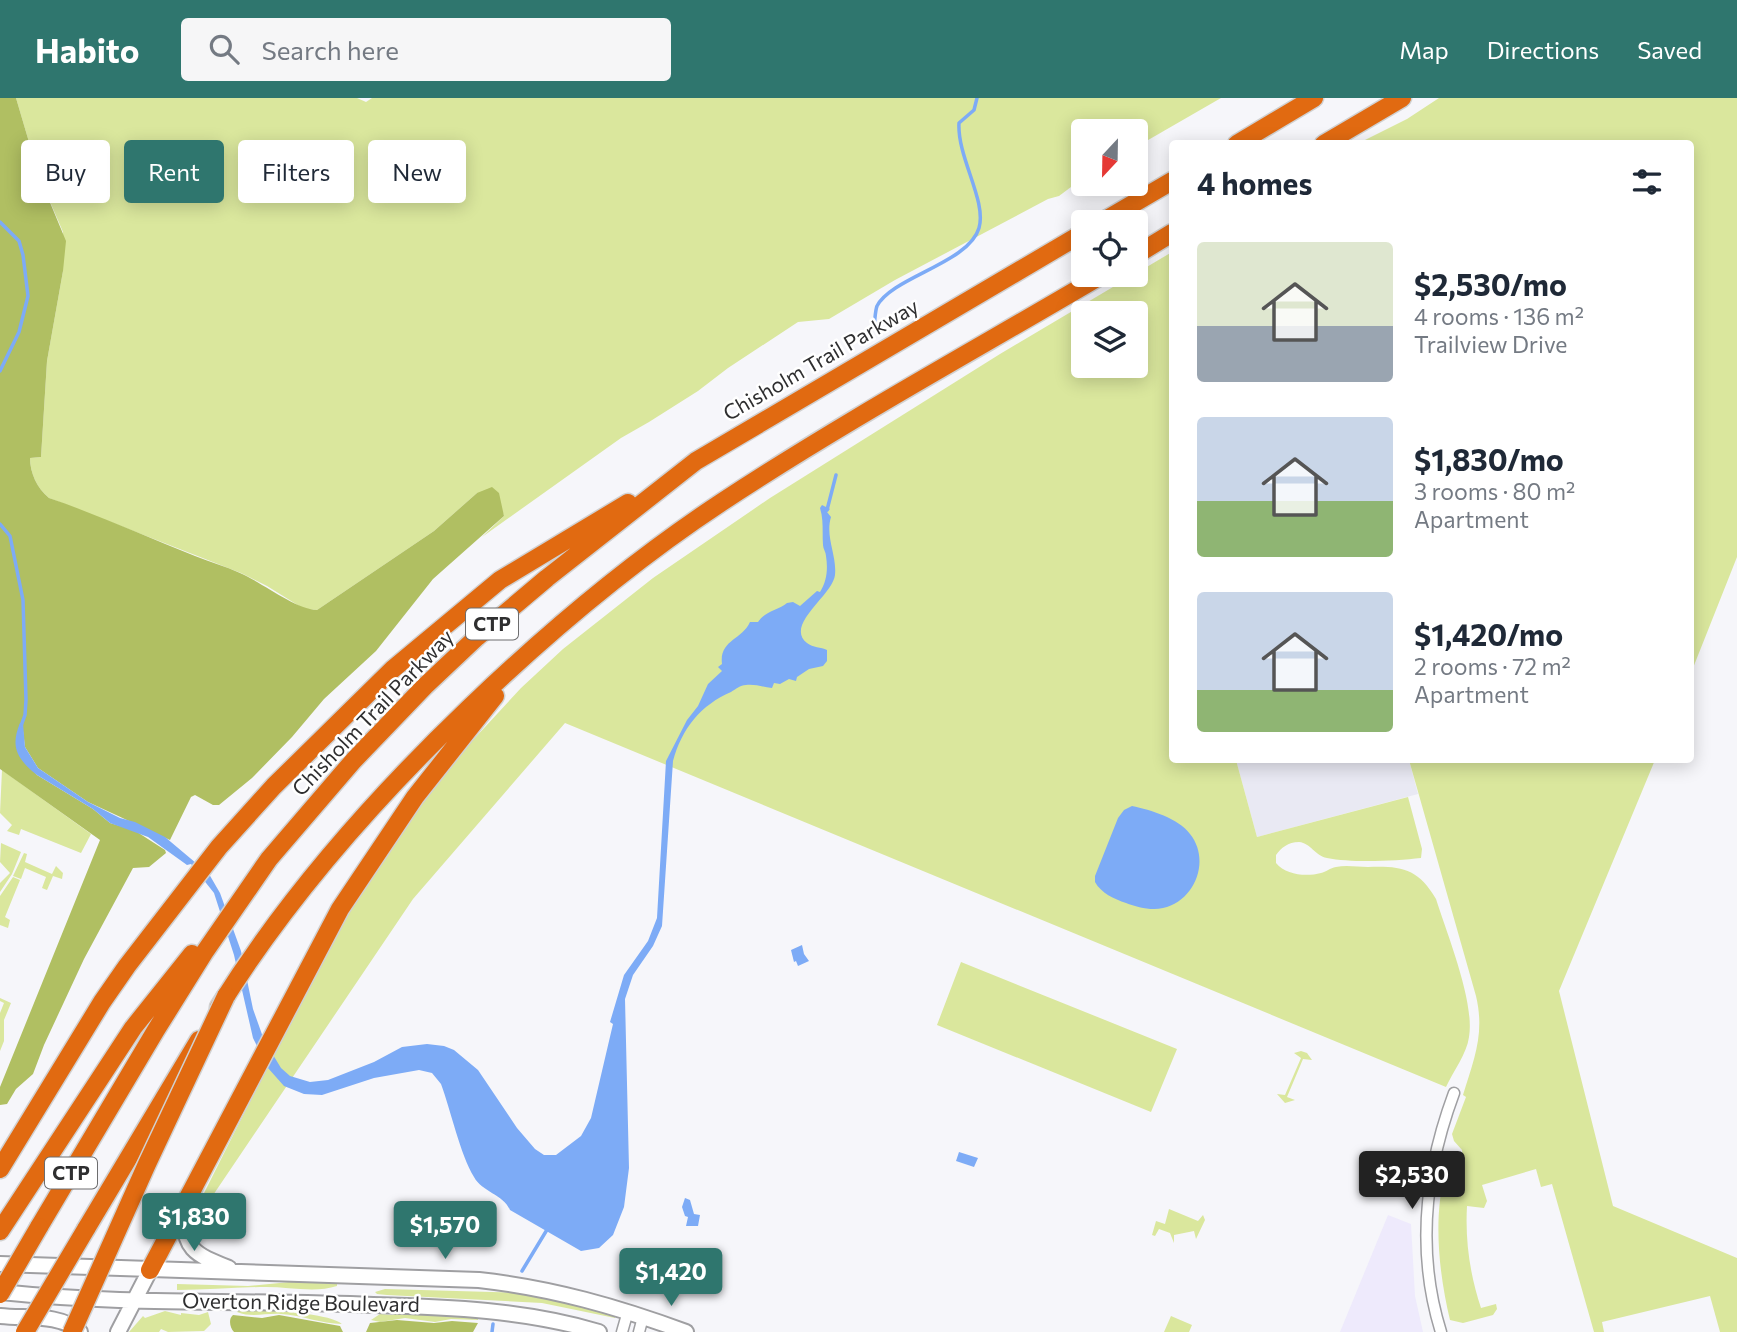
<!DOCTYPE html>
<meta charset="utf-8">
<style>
body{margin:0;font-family:Commissioner,sans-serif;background:#f6f6f7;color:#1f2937;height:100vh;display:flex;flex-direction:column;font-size:26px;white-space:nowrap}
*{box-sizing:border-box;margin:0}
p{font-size:23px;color:#747a83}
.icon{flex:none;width:38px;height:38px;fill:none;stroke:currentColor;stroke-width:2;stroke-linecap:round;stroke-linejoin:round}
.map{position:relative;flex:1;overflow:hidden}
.details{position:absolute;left:1169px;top:42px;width:525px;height:623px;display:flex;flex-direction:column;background:#fff;border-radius:7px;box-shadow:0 4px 18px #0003}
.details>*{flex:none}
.banner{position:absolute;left:21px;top:42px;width:665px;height:63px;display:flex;gap:14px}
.needle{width:46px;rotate:202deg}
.controls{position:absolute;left:1071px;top:21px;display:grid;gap:14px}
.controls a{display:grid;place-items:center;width:77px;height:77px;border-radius:7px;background:#fff;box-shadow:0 4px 18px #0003;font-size:35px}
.price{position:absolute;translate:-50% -60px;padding:0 16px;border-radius:7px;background:#2f766e;color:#fff;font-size:23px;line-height:46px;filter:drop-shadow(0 2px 4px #0008)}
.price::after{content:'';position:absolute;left:50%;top:42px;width:21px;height:16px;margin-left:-10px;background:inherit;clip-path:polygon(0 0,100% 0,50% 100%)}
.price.current{background:#222;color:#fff}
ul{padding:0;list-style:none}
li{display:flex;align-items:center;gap:21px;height:175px;padding:0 28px}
li span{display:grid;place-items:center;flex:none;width:196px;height:140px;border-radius:7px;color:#555}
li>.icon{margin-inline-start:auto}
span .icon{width:84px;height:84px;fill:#fffc;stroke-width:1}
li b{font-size:30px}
h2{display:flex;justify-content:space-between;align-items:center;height:84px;padding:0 28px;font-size:30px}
.chip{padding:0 24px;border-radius:7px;background:#fff;box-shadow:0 4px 18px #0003;font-size:24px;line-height:63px}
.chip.current{background:#2f766e;color:#fff}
header{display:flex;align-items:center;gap:42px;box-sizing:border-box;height:98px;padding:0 35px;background:#2f766e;color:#fff}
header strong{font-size:33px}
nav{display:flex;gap:38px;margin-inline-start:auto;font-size:24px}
.search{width:490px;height:63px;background:#f6f6f7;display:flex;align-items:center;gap:18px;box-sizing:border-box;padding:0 24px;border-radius:7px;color:#747a83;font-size:26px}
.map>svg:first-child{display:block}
.commercial{fill:#eeeafc}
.built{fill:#e9e9f3}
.green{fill:#dae79d;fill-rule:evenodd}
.forest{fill:#b0bf62}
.water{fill:#7dabf6}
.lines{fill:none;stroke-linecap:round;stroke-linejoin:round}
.stream{stroke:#7dabf6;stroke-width:3.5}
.street-casing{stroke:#9f9fa2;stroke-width:13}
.secondary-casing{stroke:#9f9fa2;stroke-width:18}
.highway-casing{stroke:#d1d1d1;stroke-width:21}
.street{stroke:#fff;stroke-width:10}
.secondary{stroke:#fff;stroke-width:14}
.highway{stroke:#e16a11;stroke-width:18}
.highway-bridge-casing{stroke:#d1d1d1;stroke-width:21;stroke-linecap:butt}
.highway-bridge{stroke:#e16a11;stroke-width:18}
.labels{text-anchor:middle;stroke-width:5;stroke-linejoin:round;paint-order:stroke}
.shield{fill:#fff;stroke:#6d6d6e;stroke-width:2}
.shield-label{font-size:19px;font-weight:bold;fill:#2f2f30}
.street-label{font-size:21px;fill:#2f2f30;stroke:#fff}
</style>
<header>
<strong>Habito</strong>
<div class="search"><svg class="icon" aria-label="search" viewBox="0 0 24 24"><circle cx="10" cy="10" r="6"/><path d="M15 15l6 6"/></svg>Search here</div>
<nav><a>Map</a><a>Directions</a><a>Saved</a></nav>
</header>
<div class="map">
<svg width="1737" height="1234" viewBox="0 0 1737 1234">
<rect width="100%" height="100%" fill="#f6f6fa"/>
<path class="commercial" d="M 1388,1117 L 1411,1126 L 1415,1198 L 1423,1234 L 1340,1234 Z"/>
<path class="built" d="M 1236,662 L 1409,662 L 1418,696 L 1257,739 Z"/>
<path class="green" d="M 16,0 L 357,0 L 366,4 L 372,0 L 1221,0 L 1136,49 L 1136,33 L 1083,33 L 1083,80 L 1059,98 L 1048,101 L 895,182 L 829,221 L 798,224 L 728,270 L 698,293 L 649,324 L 621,340 L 482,439 L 504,418 L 500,407 L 477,395 L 434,433 L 317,512 L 304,511 L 267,488 L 241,475 L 49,400 C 37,390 30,375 30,360 L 41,359 L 47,263 L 63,173 L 63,134 L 39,78 Z
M 1439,0 L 1737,0 L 1737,459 L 1691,575 L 1690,46 L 1359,45 L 1407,21 Z
M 1172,154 L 1172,662 L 1236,662 L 1257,739 L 1408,699 L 1422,751 L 1421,760 C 1395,763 1352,765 1327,760 C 1315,758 1311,745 1299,744 C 1288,744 1281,750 1276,757 L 1276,765 C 1286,777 1306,779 1321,775 C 1326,774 1330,770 1336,769 C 1346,767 1358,769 1368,769 C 1401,768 1418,770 1436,801 C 1447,836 1475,904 1469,939 C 1467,955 1453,974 1446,989 L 565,625 L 413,801 L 201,1115 L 190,1113 L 201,1101 L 323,858 L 349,813 L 415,711 L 460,656 L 521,590 L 563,551 L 653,480 L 770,400 L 1000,256 ZM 1083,215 L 1136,215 L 1136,268 L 1083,268 Z
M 1409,662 L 1655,662 L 1559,893 L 1613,1108 L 1737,1160 L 1737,1234 L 1720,1234 L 1710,1198 L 1602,1224 L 1604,1234 L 1594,1234 L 1552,1086 L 1541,1089 L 1536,1071 L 1482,1087 L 1487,1103 L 1484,1110 L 1467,1108 C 1465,1143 1470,1177 1481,1210 L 1496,1206 L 1497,1211 L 1493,1217 L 1463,1225 L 1450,1222 C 1439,1176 1433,1121 1445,1075 C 1455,1069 1464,1065 1462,1052 L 1454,1043 L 1452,1036 L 1466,999 L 1463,997 C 1474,961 1485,936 1476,898 Z
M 2,672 L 91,736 L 81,755 L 21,731 L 19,737 L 7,733 L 12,727 L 0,715 Z
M 1,745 L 21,754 L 12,776 L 0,794 L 0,785 L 10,775 L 0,764 Z
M 24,755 L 27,756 L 25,764 L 52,776 L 56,768 L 63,775 L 62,781 L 53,778 L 47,792 L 42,790 L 46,779 L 25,770 L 21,781 L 13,778 Z
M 13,779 L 20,782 L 5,819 L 10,822 L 8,830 L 0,827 L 0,798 Z
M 961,864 L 1177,951 L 1151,1014 L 937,927 Z
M 0,900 L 11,905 L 4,922 L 4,943 L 0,953 L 0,915 L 4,905 L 0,903 Z
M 1301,953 L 1307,955 L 1312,962 L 1303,961 L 1287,999 L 1295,1002 L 1285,1005 L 1277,996 L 1285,997 L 1301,960 L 1294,955 Z
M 1169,1111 L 1198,1123 L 1203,1117 L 1205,1122 L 1196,1141 L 1194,1133 L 1174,1137 L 1174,1145 L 1170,1135 L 1159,1131 L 1155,1138 L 1152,1137 L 1156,1123 L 1165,1126 Z
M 300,1183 L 337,1185 L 337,1188 C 316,1195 289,1189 266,1189 C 236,1189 207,1192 177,1192 L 177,1186 L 248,1188 Z
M 385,1191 L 523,1195 L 606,1213 L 615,1218 L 615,1220 L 542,1205 L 387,1197 L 377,1196 L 375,1194 Z
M 240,1211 C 260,1212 329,1214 342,1226 C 321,1226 302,1217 281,1216 C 265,1215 252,1220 237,1214 Z
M 165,1213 L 181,1217 L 181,1215 L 199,1217 L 208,1214 L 211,1226 L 204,1233 L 168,1234 L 161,1231 L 159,1234 L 129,1234 L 143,1218 L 145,1220 Z
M 395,1215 L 478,1220 L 478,1222 L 451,1221 L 435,1224 L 405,1220 L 380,1224 L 371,1222 L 380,1216 L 392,1217 Z
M 1171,1218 L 1192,1227 L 1189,1234 L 1164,1234 Z"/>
<path class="forest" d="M 0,0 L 16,0 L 39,78 L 66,143 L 63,173 L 47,263 L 41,359 L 30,360 C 30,375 37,390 49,400 C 99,417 146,439 195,458 C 210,464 225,468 240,475 C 263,485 295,511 317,512 L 434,433 L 477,395 L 492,389 L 499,395 L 504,418 L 433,481 L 376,553 L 324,601 L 292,639 L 252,680 L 219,707 L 213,707 L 195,697 L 191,699 L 170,742 L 88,704 L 38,670 L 25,649 L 22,625 L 19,657 L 37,677 L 93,711 L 110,725 L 134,732 L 165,752 L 166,755 L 149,769 L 133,770 L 84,861 L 44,947 L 33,976 L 16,991 L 7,1006 L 0,1007 L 0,989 L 100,742 L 0,671 Z
M 233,1217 L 262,1220 L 279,1217 L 340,1228 L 343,1234 L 234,1234 C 230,1230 228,1221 233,1217 Z
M 397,1222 L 434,1225 L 452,1223 L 478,1225 L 473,1234 L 366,1234 L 370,1225 Z"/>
<path class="water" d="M 822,407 L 830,411 L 827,414 L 831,419 C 825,439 837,457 835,477 C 833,497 784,527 807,545 C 813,550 821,549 827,552 L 827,563 L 823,568 L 809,571 L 797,579 L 796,583 L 789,581 L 780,586 L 774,585 L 772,590 C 763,589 755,586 746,587 C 740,587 736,591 731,594 C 701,607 682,630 673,663 L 662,828 L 653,848 L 633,877 L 625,901 L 629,1070 L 624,1109 L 613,1137 L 599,1150 L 581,1153 L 510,1112 C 503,1096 482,1094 474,1079 C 460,1056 451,1013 441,986 L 432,975 L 419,972 L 374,980 L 322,997 L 304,996 L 284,988 L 268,970 L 253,940 L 234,857 L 214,795 L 191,766 L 187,767 L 148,739 L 110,725 L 93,711 L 37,677 C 17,661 10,649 20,625 L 23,625 L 25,649 L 38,670 L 88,704 L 120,720 L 135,724 L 165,739 L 209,776 L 220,795 L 241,853 L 253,911 L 264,942 L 281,970 L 290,978 L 310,984 L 328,982 L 374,964 L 402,949 L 427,946 L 444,948 L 454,952 L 478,972 L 517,1030 L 535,1051 L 544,1057 L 556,1057 L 581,1038 L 591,1020 L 613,926 L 610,924 L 624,877 L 648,843 L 657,820 L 666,663 L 687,622 L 698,608 L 708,586 L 722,573 L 718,569 L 722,566 C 719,542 742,542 750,524 L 758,524 C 765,513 779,512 787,505 L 793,504 L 800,508 L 817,493 L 820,494 C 827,483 828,471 826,458 C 826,454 823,451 823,447 C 822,434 824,423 820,410 Z
M 1132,708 C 1151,712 1178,720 1190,736 C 1211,762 1195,803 1163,810 C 1151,813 1137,809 1126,805 C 1114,801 1101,795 1095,784 L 1095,778 L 1118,720 L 1124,712 Z
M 802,847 L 804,856 L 809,863 L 798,868 L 796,863 L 794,864 L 791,852 Z
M 959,1054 L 978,1060 L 974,1069 L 956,1063 Z
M 685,1100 L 690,1102 L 694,1116 L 700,1117 L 698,1128 L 686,1128 L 688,1119 L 685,1118 L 682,1109 Z"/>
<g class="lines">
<path class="stream" d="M 0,124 L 19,143 L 23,157 L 28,198 L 19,234 L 0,273
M 874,229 C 875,223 875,213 877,208 C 892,179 969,165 979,130 C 987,103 957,59 959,25 L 974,12 L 977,0
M 827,412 L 836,377
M 0,426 L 10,438 L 23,502 L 26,602 L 25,617 L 21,628
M 522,1173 L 548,1130
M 492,1234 L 493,1226"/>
<defs>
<path id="street" d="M 622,1234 L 628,1213
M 639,1234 L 643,1219
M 1441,1234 C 1416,1154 1425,1073 1454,995"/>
<path id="secondary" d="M 186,1111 C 180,1151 196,1157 229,1170
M 0,1166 L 479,1182 C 552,1190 618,1209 686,1234
M 0,1194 C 123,1207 249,1202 373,1207 C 449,1209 526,1212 599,1234
M 0,1218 C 27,1221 59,1215 80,1234
M 118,1234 L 150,1172"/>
<path id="highway" d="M 1237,46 L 1314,0
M 1324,46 L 1402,0
M 1102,124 L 1172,83
M 1136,157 L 1172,135
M 219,909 C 288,798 375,700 469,610 C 547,535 631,464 722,404 C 845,323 975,252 1102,177
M 0,1071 L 102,904 L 127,868 L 219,749 L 274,688 L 393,571 L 500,482 L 628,405
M 39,1129 L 156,932 L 204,855 L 269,761 L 354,662 L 425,588 L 477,539 L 547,480 L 696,363 L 1083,135
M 86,1131 L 199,942
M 0,1133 L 133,930 L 192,856
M 150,1172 L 340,811 L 415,699 L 495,598"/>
</defs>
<use href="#street" class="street-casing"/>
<use href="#secondary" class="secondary-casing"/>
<use href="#highway" class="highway-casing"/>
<use href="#street" class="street"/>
<use href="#secondary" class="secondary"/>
<use href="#highway" class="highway"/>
<defs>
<path id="highway-bridge" d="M 0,1196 L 39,1129
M 25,1234 L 86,1131
M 72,1234 L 147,1066 L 226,898"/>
</defs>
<use href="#highway-bridge" class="highway-bridge-casing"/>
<use href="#highway-bridge" class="highway-bridge"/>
</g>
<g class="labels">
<g class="shield">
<rect x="466" y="510.5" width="52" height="31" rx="5"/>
<rect x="45" y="1059.5" width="52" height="31" rx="5"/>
</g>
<g class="shield-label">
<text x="492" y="533">CTP</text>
<text x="71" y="1082">CTP</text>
</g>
<g class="street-label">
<text transform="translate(821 262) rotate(-30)" y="7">Chisholm Trail Parkway</text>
<text transform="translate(373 615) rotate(-46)" y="7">Chisholm Trail Parkway</text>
<text transform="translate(301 1205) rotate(1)" y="7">Overton Ridge Boulevard</text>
</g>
</g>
</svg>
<div class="controls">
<a><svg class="needle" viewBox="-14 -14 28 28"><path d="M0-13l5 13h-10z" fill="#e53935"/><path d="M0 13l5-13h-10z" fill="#747a83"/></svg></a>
<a><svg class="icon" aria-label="locate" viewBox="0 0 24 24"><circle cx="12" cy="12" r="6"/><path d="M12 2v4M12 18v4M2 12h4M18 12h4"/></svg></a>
<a><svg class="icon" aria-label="layers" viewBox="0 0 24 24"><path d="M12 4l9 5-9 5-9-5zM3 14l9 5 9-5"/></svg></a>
</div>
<b class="price current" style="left:1412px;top:1113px">$2,530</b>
<b class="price" style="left:194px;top:1155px">$1,830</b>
<b class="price" style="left:445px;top:1163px">$1,570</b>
<b class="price" style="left:671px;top:1210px">$1,420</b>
<div class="banner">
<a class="chip">Buy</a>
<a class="chip current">Rent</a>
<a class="chip">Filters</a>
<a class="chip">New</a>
</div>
<section class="details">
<h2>4 homes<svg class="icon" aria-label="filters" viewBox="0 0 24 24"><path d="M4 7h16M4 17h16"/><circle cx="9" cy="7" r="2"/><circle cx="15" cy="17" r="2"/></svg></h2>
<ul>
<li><span style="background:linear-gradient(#dfe7d0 60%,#9aa5b1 0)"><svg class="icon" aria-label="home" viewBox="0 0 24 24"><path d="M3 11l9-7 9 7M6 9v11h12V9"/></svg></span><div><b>$2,530/mo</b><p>4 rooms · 136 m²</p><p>Trailview Drive</p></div></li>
<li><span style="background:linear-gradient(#c9d6e8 60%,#8fb573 0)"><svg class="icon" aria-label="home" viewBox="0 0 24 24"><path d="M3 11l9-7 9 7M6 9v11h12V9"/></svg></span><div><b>$1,830/mo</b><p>3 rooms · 80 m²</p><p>Apartment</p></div></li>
<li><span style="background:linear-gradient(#c9d6e8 70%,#8fb573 0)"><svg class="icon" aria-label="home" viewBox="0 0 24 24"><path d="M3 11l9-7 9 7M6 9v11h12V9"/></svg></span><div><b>$1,420/mo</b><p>2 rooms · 72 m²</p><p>Apartment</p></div></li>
</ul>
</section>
</div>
